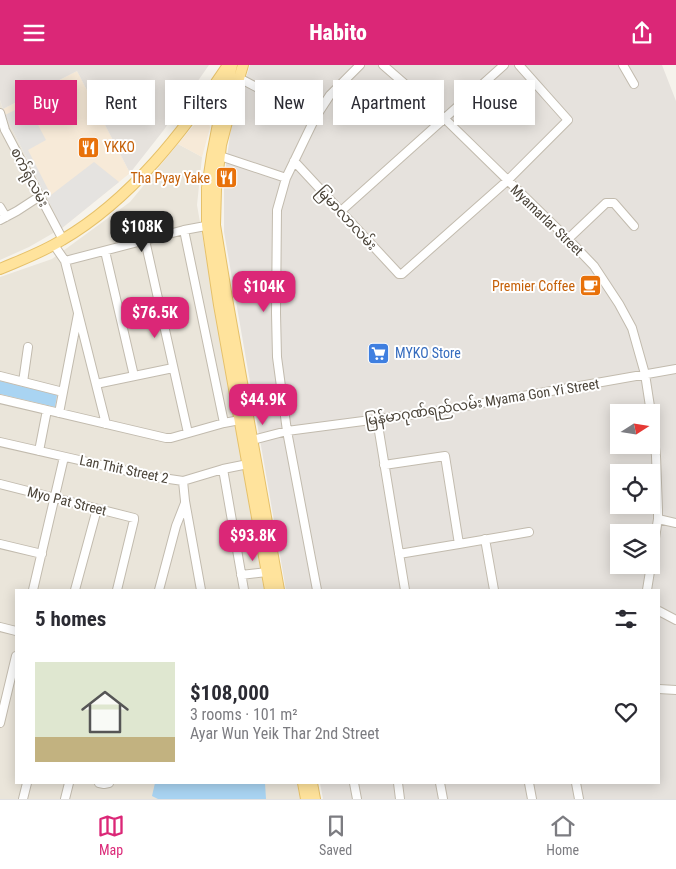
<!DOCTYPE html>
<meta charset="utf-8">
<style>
body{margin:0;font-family:"Roboto Condensed","Noto Sans Myanmar",sans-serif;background:#f2f2f3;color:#2b2b33;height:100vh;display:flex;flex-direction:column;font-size:19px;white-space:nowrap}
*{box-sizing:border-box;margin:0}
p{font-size:16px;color:#7c7c81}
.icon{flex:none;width:28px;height:28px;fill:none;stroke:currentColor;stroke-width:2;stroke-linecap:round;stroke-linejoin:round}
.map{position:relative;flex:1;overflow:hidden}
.details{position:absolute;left:15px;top:524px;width:645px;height:195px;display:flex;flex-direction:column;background:#fff;border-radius:0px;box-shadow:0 2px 12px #0003}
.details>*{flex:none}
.banner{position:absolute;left:15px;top:15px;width:646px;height:45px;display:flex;gap:10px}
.needle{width:32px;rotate:78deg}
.controls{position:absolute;left:610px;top:339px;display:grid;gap:10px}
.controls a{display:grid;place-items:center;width:50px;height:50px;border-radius:0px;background:#fff;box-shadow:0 2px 12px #0003;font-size:25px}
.price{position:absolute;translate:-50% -42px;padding:0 11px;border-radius:10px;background:#db2777;color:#fff;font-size:16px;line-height:32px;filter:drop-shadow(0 1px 2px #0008)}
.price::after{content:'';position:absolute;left:50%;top:30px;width:15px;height:11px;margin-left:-8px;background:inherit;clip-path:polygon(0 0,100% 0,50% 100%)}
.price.selected{background:#222;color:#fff}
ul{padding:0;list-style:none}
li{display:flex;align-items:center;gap:15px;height:125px;padding:0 20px}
li span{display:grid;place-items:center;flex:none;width:140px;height:100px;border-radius:0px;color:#555}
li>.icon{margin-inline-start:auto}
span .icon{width:60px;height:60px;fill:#fffc;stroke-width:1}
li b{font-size:21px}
h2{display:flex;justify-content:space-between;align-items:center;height:60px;padding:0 20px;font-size:21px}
.chip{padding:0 18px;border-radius:0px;background:#fff;box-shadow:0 2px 12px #0003;font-size:18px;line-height:45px}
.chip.selected{background:#db2777;color:#fff}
header{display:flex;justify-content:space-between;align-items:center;height:65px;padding:0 20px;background:#db2777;color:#fff;font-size:22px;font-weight:800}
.tab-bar{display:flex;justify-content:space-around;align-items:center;height:70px;border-top:1px solid #e1e1e2;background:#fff;font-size:14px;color:#7c7c81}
.tab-bar a{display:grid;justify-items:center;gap:2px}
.tab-bar .selected{color:#db2777}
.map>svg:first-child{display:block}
.residential{fill:#eae5da}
.commercial{fill:#f7ead8}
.industrial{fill:#e6e2dd;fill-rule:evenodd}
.parking{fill:#e5e3e0}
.water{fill:#a9d4f2}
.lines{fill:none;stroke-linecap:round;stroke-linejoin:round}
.minor-casing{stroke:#c2bbae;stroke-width:10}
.major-casing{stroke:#e6c16a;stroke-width:12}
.minor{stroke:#fff;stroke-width:8}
.major{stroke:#ffe39c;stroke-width:10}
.labels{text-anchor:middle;stroke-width:4;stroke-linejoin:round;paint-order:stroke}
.food-label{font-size:14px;fill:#c56008;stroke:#fff;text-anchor:end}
.street-label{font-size:14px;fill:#4b4439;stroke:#fff}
.shop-label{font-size:14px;fill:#366cbe;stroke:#fff;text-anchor:start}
</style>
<header><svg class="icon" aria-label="menu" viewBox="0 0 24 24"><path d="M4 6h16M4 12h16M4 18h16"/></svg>Habito<svg class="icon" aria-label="share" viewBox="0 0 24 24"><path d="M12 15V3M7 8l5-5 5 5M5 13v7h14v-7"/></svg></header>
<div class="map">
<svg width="676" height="734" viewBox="0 0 676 734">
<rect width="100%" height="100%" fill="#f6f3ec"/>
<path class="residential" d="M 0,35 L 5,50 L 62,163 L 29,182 L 0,195 Z
M 178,79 L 202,92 L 197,140 L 264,525 L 16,525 L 16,718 L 297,718 L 300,734 L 0,734 L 0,212 L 52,194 L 130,137 Z"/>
<path class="commercial" d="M 77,6 L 130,108 L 62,163 L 3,44 Z
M 201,55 L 209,57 L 210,63 L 202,92 L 178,79 L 195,59 Z"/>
<path class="industrial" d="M 0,0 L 209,0 L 163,66 L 130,108 L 77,6 L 3,44 L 0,35 Z
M 250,0 L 662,0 L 676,36 L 676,734 L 323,734 L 320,718 L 659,718 L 659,525 L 286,525 L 224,167 L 224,116 L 231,62 ZM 619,348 L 651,348 L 651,380 L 619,380 ZM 619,408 L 651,408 L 651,440 L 619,440 ZM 619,468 L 651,468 L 651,500 L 619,500 Z"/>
<path class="parking" d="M 27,39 L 46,75 L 28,85 L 51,130 L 94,97 L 119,117 L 62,163 L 5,50 Z"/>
<path class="water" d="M 0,316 L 57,330 L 55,342 L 0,329 Z
M 155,718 L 265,718 L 266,734 L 158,734 L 152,731 Z"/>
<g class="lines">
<defs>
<path id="minor" d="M 383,0 L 444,53 L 568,174 L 594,201 L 619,239 L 632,263 L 645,309 L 651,348
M 623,0 L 634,19
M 239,13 L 315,53
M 0,48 L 5,65 L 63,175
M 220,91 L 286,113
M 294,96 L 399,209 L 402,209 L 507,116 L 568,55 L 519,0
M 0,142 L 6,152
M 341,146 L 504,0
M 0,155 L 17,146 L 40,131
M 184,165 L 224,358
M 568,174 L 606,138 L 614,138 L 634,161
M 145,175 L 188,368
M 54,180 L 65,196 L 106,359
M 105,186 L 134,311
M 65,196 L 184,165 L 211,160
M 0,311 L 63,327
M 23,317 L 28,282
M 96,319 L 173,303
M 0,334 L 166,373 L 171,373 L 224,358 L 245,354
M 59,348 L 78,249
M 651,349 L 656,391 L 658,445 L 658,454 L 651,498
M 377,354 L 405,525
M 249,376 L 287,366 L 432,347 L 676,304
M 0,377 L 149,411 L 183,416 L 223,404 L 248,399
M 39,386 L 47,345
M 384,400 L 445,391 L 459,479 L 399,489
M 223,404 L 244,525
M 183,416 L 185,436 L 201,525
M 0,419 L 134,453 L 134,455 L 117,525
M 658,454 L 676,458
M 485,474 L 494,525
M 0,479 L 42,489
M 459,479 L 529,467
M 241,510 L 267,507
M 33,525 L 64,392
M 75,525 L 97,444
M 159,525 L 176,461 L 185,438
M 317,525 L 287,366 L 277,292 L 276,248 L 277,145 L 286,113 L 315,53 L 330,30 L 360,0
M 647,525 L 651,500
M 659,546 L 676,555
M 0,562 L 16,566
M 659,624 L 676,625
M 0,658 L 16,591
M 99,718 L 104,719 L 109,718
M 354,718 L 357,734
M 398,718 L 400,734
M 440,718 L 443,734
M 529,718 L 532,734
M 576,718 L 579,734
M 23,734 L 27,718
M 65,734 L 69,718"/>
<path id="major" d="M 232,0 L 218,59 L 212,90 L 207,123 L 207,160 L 219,240 L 270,525
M 243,0 L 234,30 L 221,80 L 216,124 L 215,160 L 228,239 L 279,525
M 0,204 C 21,195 43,187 62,175 C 132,134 184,66 228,0
M 303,718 L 306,734
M 312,718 L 315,734"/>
</defs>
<use href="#minor" class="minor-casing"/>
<use href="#major" class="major-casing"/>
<use href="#minor" class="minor"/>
<use href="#major" class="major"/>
</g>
<defs>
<symbol id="restaurant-square" viewBox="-11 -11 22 22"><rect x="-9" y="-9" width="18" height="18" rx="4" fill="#e8710a" stroke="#fff"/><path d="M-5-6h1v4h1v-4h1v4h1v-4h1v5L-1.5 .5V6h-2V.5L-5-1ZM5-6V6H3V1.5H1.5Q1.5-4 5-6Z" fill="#fff"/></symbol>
<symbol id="cafe-square" viewBox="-11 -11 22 22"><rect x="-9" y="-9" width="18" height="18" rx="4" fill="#e8710a" stroke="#fff"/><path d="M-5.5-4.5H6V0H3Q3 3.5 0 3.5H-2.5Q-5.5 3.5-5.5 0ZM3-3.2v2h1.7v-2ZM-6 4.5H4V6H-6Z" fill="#fff"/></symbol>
<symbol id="supermarket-square" viewBox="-11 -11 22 22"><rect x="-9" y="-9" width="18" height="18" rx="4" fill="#3f7fe0" stroke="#fff"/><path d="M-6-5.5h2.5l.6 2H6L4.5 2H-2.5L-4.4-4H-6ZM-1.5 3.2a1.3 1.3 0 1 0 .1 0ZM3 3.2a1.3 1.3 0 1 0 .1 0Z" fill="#fff"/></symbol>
</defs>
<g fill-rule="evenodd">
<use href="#restaurant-square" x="76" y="70" width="25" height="25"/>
<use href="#restaurant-square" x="214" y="100" width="25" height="25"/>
<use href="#cafe-square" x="578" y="208" width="25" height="25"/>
<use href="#supermarket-square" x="366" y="276" width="25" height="25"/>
</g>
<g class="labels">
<g class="food-label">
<text x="104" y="87" text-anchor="start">YKKO</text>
<text x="210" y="118">Tha Pyay Yake</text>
<text x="575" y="226">Premier Coffee</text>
</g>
<g class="street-label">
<text transform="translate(30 112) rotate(62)" y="5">စက်ရုံလမ်း</text>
<text transform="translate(347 153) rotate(47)" y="5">မြမာလာလမ်း</text>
<text transform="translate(547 155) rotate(44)" y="5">Myamarlar Street</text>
<text transform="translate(482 337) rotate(-9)" y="5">မြန်မာဂုဏ်ရည်လမ်း Myama Gon Yi Street</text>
<text transform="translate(124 404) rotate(12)" y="5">Lan Thit Street 2</text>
<text transform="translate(67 436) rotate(14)" y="5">Myo Pat Street</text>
</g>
<g class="shop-label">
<text x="395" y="293">MYKO Store</text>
</g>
</g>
</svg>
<div class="controls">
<a><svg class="needle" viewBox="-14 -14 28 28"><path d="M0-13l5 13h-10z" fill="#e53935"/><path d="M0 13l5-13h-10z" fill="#7c7c81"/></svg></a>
<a><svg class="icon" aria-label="locate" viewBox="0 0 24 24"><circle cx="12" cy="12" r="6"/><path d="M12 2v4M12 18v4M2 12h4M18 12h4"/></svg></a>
<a><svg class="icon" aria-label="layers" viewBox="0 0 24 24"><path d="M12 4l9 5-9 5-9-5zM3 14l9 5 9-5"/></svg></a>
</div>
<b class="price selected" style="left:142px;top:188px">$108K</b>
<b class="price" style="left:264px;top:248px">$104K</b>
<b class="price" style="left:155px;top:274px">$76.5K</b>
<b class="price" style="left:263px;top:361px">$44.9K</b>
<b class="price" style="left:253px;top:497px">$93.8K</b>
<div class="banner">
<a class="chip selected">Buy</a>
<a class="chip">Rent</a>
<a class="chip">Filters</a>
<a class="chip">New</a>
<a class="chip">Apartment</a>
<a class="chip">House</a>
</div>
<section class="details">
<h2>5 homes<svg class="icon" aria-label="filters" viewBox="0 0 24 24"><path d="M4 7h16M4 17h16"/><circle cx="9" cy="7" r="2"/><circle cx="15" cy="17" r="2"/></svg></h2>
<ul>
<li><span style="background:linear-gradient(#dfe7d0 75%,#c2b280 0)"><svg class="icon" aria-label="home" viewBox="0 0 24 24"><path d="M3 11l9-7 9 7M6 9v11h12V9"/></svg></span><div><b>$108,000</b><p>3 rooms · 101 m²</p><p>Ayar Wun Yeik Thar 2nd Street</p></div><svg class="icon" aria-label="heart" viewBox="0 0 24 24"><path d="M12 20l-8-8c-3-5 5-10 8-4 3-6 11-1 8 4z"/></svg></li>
</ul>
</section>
</div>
<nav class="tab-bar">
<a class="selected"><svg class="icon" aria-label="map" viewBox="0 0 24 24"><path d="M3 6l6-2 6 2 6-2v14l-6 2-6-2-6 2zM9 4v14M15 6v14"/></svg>Map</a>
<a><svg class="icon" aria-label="saved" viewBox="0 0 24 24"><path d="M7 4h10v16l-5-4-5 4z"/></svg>Saved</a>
<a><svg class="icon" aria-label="home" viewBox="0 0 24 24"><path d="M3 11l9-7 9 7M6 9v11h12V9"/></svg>Home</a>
</nav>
